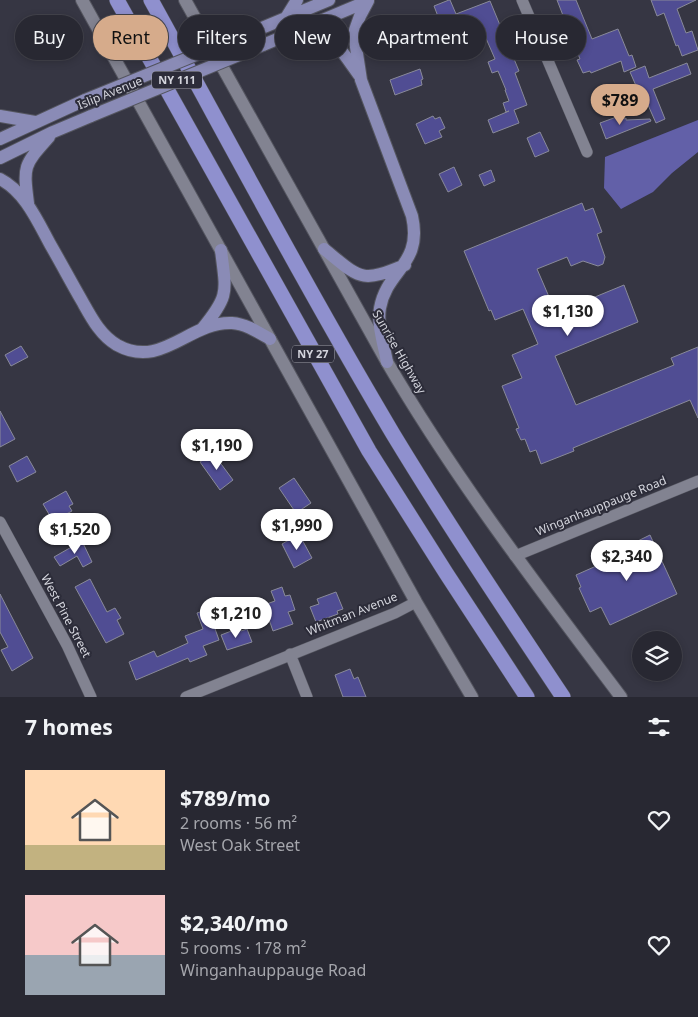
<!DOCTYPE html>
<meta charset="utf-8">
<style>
body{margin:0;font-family:"Noto Sans",sans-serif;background:#34343e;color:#f1f3f6;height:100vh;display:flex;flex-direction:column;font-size:19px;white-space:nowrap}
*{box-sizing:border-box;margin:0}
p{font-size:16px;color:#a5a6ac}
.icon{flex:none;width:28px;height:28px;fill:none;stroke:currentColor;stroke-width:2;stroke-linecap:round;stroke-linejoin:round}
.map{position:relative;height:697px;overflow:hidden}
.details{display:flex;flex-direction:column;background:#282832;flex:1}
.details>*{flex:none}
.top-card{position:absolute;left:15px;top:15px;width:669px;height:45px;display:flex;gap:10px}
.buttons{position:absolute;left:632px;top:631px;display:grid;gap:10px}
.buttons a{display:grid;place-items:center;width:50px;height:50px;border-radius:50%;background:#282832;box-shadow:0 2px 8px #0003,0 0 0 1px #44444d;font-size:25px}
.price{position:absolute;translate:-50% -42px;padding:0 11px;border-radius:18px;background:#fff;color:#222;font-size:16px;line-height:32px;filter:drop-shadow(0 1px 2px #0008)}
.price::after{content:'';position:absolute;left:50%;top:30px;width:15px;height:11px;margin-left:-8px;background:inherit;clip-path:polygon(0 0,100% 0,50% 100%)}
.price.current{background:#d6ab8b;color:#111}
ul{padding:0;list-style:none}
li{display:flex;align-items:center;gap:15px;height:125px;padding:0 25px}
li span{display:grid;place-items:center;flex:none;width:140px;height:100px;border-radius:0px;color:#555}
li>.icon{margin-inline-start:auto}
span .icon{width:60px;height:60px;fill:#fffc;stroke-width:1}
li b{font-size:21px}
h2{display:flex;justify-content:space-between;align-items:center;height:60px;padding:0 25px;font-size:21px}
.tag{padding:0 18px;border-radius:22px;background:#282832;box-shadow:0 2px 8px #0003,0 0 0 1px #44444d;font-size:18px;line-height:45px}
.tag.current{background:#d6ab8b;color:#111}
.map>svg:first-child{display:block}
.forest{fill:#6260a8}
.building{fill:#504d93;stroke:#898a99}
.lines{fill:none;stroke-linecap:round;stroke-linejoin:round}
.minor-casing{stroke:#54555f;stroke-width:12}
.secondary-casing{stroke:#54555f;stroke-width:14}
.primary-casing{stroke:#54555f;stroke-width:14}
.motorway-casing{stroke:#54555f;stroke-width:16}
.minor{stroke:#828391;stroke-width:11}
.secondary{stroke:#828391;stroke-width:12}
.primary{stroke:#8a8bb6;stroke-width:12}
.motorway{stroke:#8f90ce;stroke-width:15}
.primary-bridge-casing{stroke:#54555f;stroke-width:14;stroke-linecap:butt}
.primary-bridge{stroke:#8a8bb6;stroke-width:12}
.labels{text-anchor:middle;stroke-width:4;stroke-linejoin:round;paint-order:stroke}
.shield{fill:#2c2c39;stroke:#a2a2ac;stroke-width:1}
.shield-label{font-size:11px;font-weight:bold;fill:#d4d5dd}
.street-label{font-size:12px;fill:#d4d5dd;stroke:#2c2c39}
</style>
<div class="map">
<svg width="698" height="697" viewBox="0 0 698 697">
<rect width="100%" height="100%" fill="#363643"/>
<path class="forest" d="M 698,120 L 698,152 L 672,173 L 653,192 L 621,209 L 604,188 L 605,157 Z"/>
<path class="building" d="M 449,0 L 450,0 L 456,14 L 490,1 L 519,71 L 515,73 L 527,105 L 514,110 L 519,123 L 493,133 L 488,120 L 509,111 L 506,112 L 503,103 L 509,101 L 505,90 L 506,90 L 498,71 L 492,73 L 488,62 L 495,59 L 478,20 L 406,50 L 401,37 L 405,36 L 402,28 L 418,21 L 420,27 L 439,19 L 434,6 Z
M 557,0 L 576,0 L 592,39 L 618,29 L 629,56 L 632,55 L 636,67 L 624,72 L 621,61 L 591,73 L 590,71 L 583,73 L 577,60 L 580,59 Z
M 651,0 L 696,0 L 677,9 L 686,33 L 692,31 L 698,50 L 682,56 L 678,45 L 676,46 L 664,13 L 657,16 Z
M 687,63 L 691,74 L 653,89 L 665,119 L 656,123 L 640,87 L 637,88 L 630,72 L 645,66 L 649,78 Z
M 420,69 L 423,79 L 421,80 L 422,85 L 395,95 L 390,80 Z
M 622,115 L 624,119 L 626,118 L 626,120 L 650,119 L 651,121 L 606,139 L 600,123 Z
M 433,116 L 435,119 L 440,117 L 445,128 L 439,131 L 442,137 L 425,144 L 416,124 Z
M 540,132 L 549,151 L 535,157 L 527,138 Z
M 454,167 L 462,185 L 448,192 L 439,174 Z
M 491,170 L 495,181 L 484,186 L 479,175 Z
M 582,203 L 585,211 L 593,208 L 602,232 L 597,234 L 605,257 L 603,264 L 598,266 L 583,261 L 571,266 L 567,257 L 537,269 L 556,313 L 624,285 L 638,322 L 555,356 L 576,405 L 674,365 L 671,358 L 698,347 L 698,418 L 690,400 L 573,448 L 574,451 L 541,464 L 536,450 L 530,452 L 525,439 L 521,440 L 516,429 L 519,428 L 502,386 L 522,378 L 512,355 L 538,344 L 523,309 L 495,320 L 491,310 L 489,311 L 464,251 Z
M 21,346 L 28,357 L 11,366 L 5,355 Z
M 0,411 L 15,439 L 0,447 Z
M 213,453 L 233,480 L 220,490 L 200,462 Z
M 27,456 L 36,472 L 17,482 L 9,466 Z
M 294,478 L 311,503 L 296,513 L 279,488 Z
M 66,491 L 73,504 L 69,506 L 72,511 L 53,521 L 43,504 Z
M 299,534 L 312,558 L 294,568 L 282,544 Z
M 650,535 L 677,594 L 610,625 L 601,607 L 590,612 L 579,588 L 581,587 L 576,575 L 603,563 L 601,559 Z
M 82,541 L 92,562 L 83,567 L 77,556 L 60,566 L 54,557 Z
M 90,579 L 107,612 L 115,608 L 121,618 L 117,620 L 124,634 L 106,643 L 75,587 Z
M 282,587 L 285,596 L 290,595 L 295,610 L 288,612 L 293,624 L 273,631 L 264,605 L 275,601 L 271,591 Z
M 336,592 L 343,609 L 337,611 L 338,614 L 316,622 L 310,607 L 319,604 L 317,599 Z
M 0,594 L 33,658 L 12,671 L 1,650 L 8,647 L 0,632 Z
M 208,609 L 219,640 L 203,646 L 207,655 L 190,662 L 188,658 L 136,680 L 129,662 L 154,651 L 157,657 L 188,643 L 185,636 L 203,629 L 197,613 Z
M 239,628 L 241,631 L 247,629 L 252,642 L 227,650 L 221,635 Z
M 350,669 L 354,679 L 358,677 L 366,697 L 343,697 L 335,675 Z"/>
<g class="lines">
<defs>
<path id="minor" d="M 522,0 L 587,152
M 0,522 L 67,645 L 91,697
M 515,556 L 698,481
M 290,654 L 307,697
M 186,697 L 395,613 L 416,602"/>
<path id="secondary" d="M 82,0 L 416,602 L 472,697
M 185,0 L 387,362 C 456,480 539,588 621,697"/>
<path id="primary" d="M 368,1 L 360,16 L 355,30 L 356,47 L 361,80 L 412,216 C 423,265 387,269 380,308 C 377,325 384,345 387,362
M 286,18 L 297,0
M 257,30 L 329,0
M 291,36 C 337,38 333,39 359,75
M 263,45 L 368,1
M 0,116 L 35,122
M 0,139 L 85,100
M 0,158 L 53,132 L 91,116
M 0,179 C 25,192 37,220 50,244 C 61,263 71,282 82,301 C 91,317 100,335 117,345 C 162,370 189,321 232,323 C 246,324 258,332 270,339
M 28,203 C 23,165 24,165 49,137
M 324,249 C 360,278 360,284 405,265
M 202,329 C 230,295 226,292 221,250"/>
<path id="motorway" d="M 117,0 L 369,451 L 446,573 L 527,697
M 151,0 C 231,145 308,291 393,434 C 447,523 505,610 563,697"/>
</defs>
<use href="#minor" class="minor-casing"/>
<use href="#secondary" class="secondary-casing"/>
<use href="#primary" class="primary-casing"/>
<use href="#motorway" class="motorway-casing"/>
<use href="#minor" class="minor"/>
<use href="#secondary" class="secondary"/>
<use href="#primary" class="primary"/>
<use href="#motorway" class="motorway"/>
<defs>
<path id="primary-bridge" d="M 85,100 L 257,30
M 91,116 L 263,45"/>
</defs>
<use href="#primary-bridge" class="primary-bridge-casing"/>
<use href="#primary-bridge" class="primary-bridge"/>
</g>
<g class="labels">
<g class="shield">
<rect x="152" y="71.5" width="50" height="17" rx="4"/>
<rect x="292" y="345.5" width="42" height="17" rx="4"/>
</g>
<g class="shield-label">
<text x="177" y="84">NY 111</text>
<text x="313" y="358">NY 27</text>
</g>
<g class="street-label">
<text transform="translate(110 93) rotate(-22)" y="4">Islip Avenue</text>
<text transform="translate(399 352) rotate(60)" y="4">Sunrise Highway</text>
<text transform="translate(601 506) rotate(-22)" y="4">Winganhauppauge Road</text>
<text transform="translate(352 614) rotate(-22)" y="4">Whitman Avenue</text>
<text transform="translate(66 616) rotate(62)" y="4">West Pine Street</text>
</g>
</g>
</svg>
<div class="buttons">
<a><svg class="icon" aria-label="layers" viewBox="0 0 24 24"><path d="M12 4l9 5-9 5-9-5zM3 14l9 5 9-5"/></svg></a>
</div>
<b class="price current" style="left:620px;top:126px">$789</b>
<b class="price" style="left:568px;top:337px">$1,130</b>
<b class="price" style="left:217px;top:471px">$1,190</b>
<b class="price" style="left:297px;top:551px">$1,990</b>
<b class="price" style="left:75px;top:555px">$1,520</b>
<b class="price" style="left:627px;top:582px">$2,340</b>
<b class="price" style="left:236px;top:639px">$1,210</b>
<div class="top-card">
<a class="tag">Buy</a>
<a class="tag current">Rent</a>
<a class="tag">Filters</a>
<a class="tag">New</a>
<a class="tag">Apartment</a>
<a class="tag">House</a>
</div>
</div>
<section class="details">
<h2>7 homes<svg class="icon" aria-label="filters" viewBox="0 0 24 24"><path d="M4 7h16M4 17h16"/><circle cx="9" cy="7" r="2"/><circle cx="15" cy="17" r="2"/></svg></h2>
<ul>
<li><span style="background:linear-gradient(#ffd9b3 75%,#c2b280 0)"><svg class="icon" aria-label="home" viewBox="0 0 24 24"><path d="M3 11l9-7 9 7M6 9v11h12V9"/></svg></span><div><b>$789/mo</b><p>2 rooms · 56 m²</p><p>West Oak Street</p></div><svg class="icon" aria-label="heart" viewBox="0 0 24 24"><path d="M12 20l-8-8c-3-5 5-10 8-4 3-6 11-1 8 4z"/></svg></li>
<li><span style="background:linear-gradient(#f6c9c9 60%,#9aa5b1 0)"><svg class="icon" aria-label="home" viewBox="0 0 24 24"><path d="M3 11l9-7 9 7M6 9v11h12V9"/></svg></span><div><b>$2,340/mo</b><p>5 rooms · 178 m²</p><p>Winganhauppauge Road</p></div><svg class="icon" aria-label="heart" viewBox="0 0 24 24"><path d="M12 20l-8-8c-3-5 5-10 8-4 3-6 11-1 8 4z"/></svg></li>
</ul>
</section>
